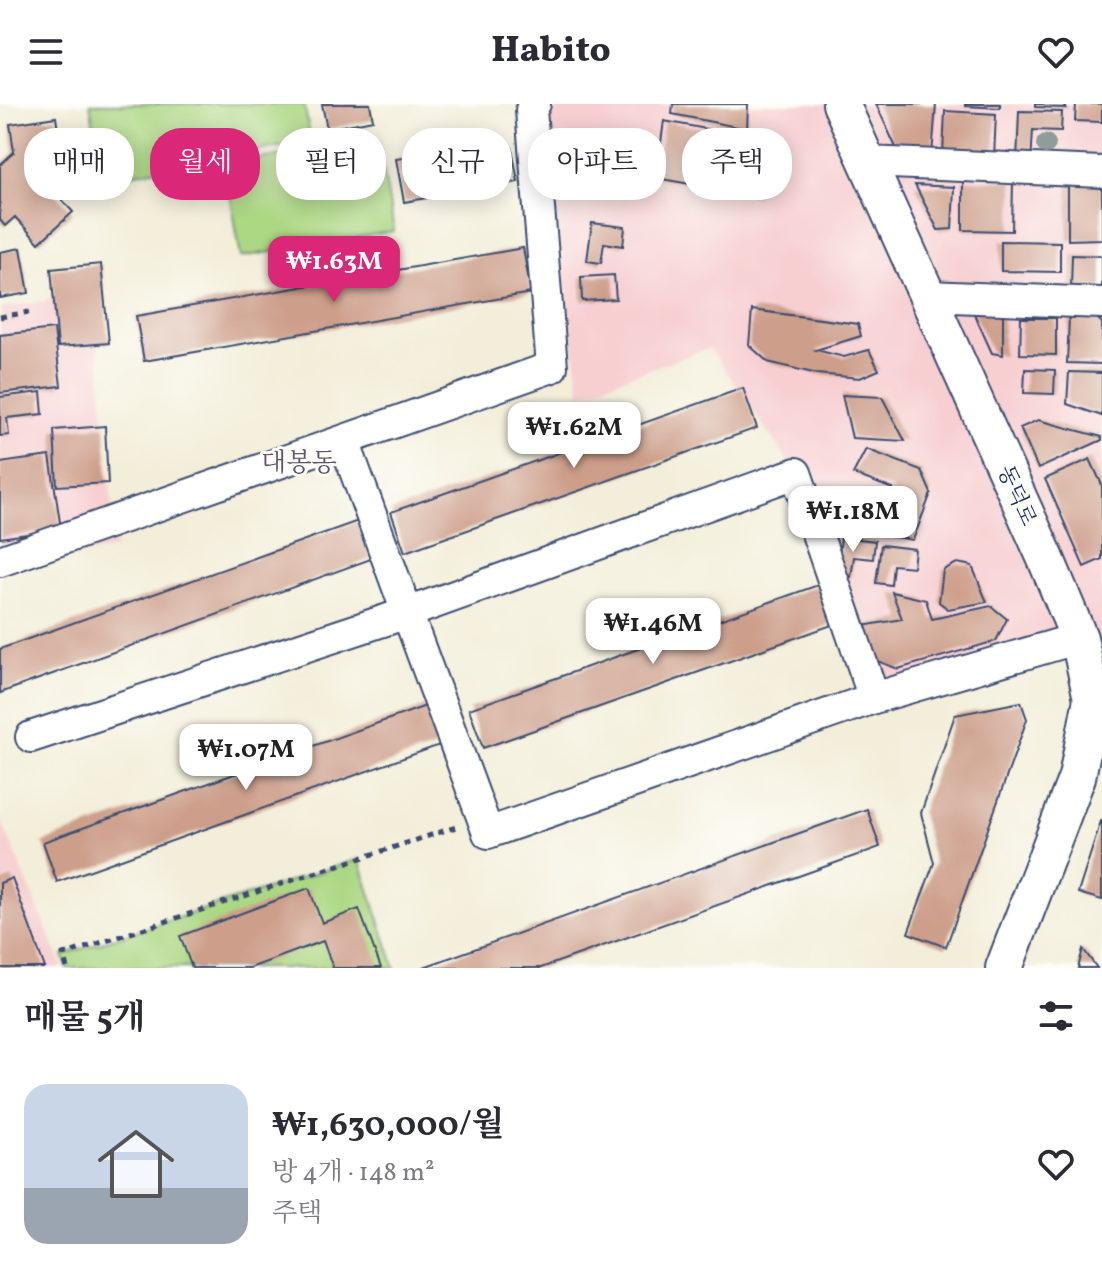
<!DOCTYPE html>
<html lang="ko">
<meta charset="utf-8">
<style>
body{margin:0;font-family:Vollkorn,"Noto Serif KR",serif;background:#f2f2f3;color:#2b2b33;height:100vh;display:flex;flex-direction:column;font-size:30px;white-space:nowrap}
*{box-sizing:border-box;margin:0}
p{font-size:26px;color:#7c7c81}
.icon{flex:none;width:44px;height:44px;fill:none;stroke:currentColor;stroke-width:2;stroke-linecap:round;stroke-linejoin:round}
.map{position:relative;height:864px;overflow:hidden}
.drawer{display:flex;flex-direction:column;background:#fff;flex:1}
.drawer>*{flex:none}
.top-card{position:absolute;left:24px;top:24px;width:1054px;height:72px;display:flex;gap:16px}
.price{position:absolute;translate:-50% -68px;padding:0 18px;border-radius:16px;background:#fff;color:#222;font-size:26px;line-height:52px;filter:drop-shadow(0 2px 4px #0008)}
.price::after{content:'';position:absolute;left:50%;top:48px;width:24px;height:18px;margin-left:-12px;background:inherit;clip-path:polygon(0 0,100% 0,50% 100%)}
.price.current{background:#db2777;color:#fff}
ul{padding:0;list-style:none}
li{display:flex;align-items:center;gap:24px;height:200px;padding:0 24px}
li span{display:grid;place-items:center;flex:none;width:224px;height:160px;border-radius:24px;color:#555}
li>.icon{margin-inline-start:auto}
span .icon{width:96px;height:96px;fill:#fffc;stroke-width:1}
li b{font-size:34px}
h2{display:flex;justify-content:space-between;align-items:center;height:96px;padding:0 24px;font-size:34px}
.chip{padding:0 28px;border-radius:32px;background:#fff;box-shadow:0 4px 20px #0003;font-size:28px;line-height:72px}
.chip.current{background:#db2777;color:#fff}
header{display:flex;justify-content:space-between;align-items:center;height:104px;padding:0 24px;background:#fff;font-size:36px;font-weight:800}
.map>svg:first-child{display:block}
.built{fill:#f7cfd1}
.green{fill:#acd783;stroke:#648370;stroke-width:2}
.building{fill:#cd9f8b}
.lines{fill:none;stroke-linecap:round;stroke-linejoin:round}
.minor-casing{stroke:#3b4c70;stroke-width:34}
.tertiary-casing{stroke:#3b4c70;stroke-width:40}
.path{stroke:#3b4c70;stroke-width:5;stroke-dasharray:6 6;stroke-linecap:butt}
.minor{stroke:#fff;stroke-width:30}
.tertiary{stroke:#fff;stroke-width:36}
.tree{fill:#909c9a}
.labels{text-anchor:middle;stroke-width:6;stroke-linejoin:round;paint-order:stroke}
.street-label{font-size:22px;fill:#1b2f5e;stroke:#fdfcf7}
.quarter-label{font-size:26px;fill:#59566e;stroke:#fdfcf7}
</style>
<header><svg class="icon" aria-label="menu" viewBox="0 0 24 24"><path d="M4 6h16M4 12h16M4 18h16"/></svg>Habito<svg class="icon" aria-label="heart" viewBox="0 0 24 24"><path d="M12 20l-8-8c-3-5 5-10 8-4 3-6 11-1 8 4z"/></svg></header>
<div class="map">
<svg width="1102" height="864" viewBox="0 0 1102 864">
<rect width="100%" height="100%" fill="#fdfcf7"/>
<filter id="ink" filterUnits="userSpaceOnUse"><feTurbulence type="fractalNoise" baseFrequency=".0125" numOctaves="2"/><feDisplacementMap in="SourceGraphic" scale="16" xChannelSelector="R" yChannelSelector="G"/><feConvolveMatrix kernelMatrix="1 2 1 2 8 2 1 2 1" color-interpolation-filters="sRGB"/></filter>
<filter id="wash" filterUnits="userSpaceOnUse"><feTurbulence type="fractalNoise" baseFrequency=".006" numOctaves="4" result="noise"/><feDisplacementMap in="SourceGraphic" scale="32" xChannelSelector="R" yChannelSelector="G"/><feGaussianBlur stdDeviation="1.8" result="paint"/><feColorMatrix in="noise" values="0 0 0 0 0 0 0 0 0 0 0 0 0 0 0 0 0 1.4 0 .05"/><feComposite in="paint" operator="in"/></filter>
<g filter="url(#wash)">
<rect width="100%" height="100%" fill="#f3eed9"/>
<path class="built" d="M 563,0 L 1102,0 L 1102,584 L 1079,535 L 874,594 L 796,369 L 710,244 L 580,289 L 544,18 Z
M 93,189 L 116,444 L 0,469 L 0,204 Z
M 0,713 L 63,864 L 0,864 Z"/>
<path class="green" d="M 90,0 L 304,0 L 311,37 L 103,75 Z
M 378,35 L 394,127 L 241,153 L 225,61 Z
M 359,755 L 395,864 L 67,864 L 63,851 Z"/>
<g id="blocks">
<path class="building" d="M 322,0 L 370,0 L 373,16 L 327,25 Z
M 673,0 L 748,0 L 747,25 L 672,10 Z
M 876,0 L 936,0 L 932,52 L 898,48 Z
M 965,0 L 1000,0 L 1000,4 L 965,2 Z
M 1035,0 L 1066,0 L 1066,4 L 1035,3 Z
M 1076,0 L 1102,0 L 1102,18 L 1075,17 Z
M 945,7 L 996,10 L 994,53 L 943,51 Z
M 1019,7 L 1062,8 L 1061,27 L 1033,26 L 1031,59 L 1017,58 Z
M 56,13 L 64,69 L 48,71 L 56,76 L 51,84 L 73,108 L 39,139 L 15,113 L 5,122 L 0,116 L 0,61 L 14,48 L 10,20 Z
M 664,17 L 765,36 L 758,92 L 656,74 Z
M 512,44 L 518,78 L 404,98 L 396,55 L 428,49 L 430,59 Z
M 963,76 L 1013,77 L 1012,127 L 963,126 Z
M 1068,80 L 1102,80 L 1102,135 L 1068,136 Z
M 915,81 L 954,83 L 952,125 L 938,126 Z
M 592,119 L 625,123 L 623,142 L 604,139 L 601,159 L 587,157 Z
M 1001,137 L 1060,138 L 1060,168 L 1001,167 Z
M 21,144 L 29,189 L 0,194 L 0,148 Z
M 523,144 L 531,189 L 144,257 L 136,212 Z
M 1072,151 L 1102,152 L 1102,186 L 1071,184 Z
M 101,160 L 109,239 L 58,243 L 51,165 Z
M 614,171 L 616,195 L 582,197 L 581,173 Z
M 972,205 L 1003,206 L 1003,251 L 992,249 Z
M 752,206 L 858,220 L 861,232 L 816,246 L 844,253 L 869,246 L 879,266 L 860,274 L 817,270 L 768,258 L 749,241 Z
M 1069,213 L 1097,214 L 1102,219 L 1102,260 L 1067,259 Z
M 1021,214 L 1056,214 L 1056,251 L 1020,250 Z
M 54,225 L 61,282 L 0,289 L 0,231 Z
M 1025,265 L 1055,266 L 1054,290 L 1024,289 Z
M 1069,268 L 1102,269 L 1102,312 L 1067,300 Z
M 743,284 L 757,324 L 405,448 L 391,408 Z
M 41,288 L 43,310 L 7,314 L 9,331 L 0,332 L 0,293 Z
M 842,291 L 882,293 L 905,337 L 852,334 Z
M 1038,316 L 1102,333 L 1102,336 L 1038,365 L 1020,324 Z
M 105,322 L 108,379 L 57,382 L 54,326 Z
M 866,345 L 921,366 L 931,389 L 913,436 L 881,431 L 871,427 L 893,385 L 853,370 Z
M 50,352 L 61,425 L 0,434 L 0,359 Z
M 1090,355 L 1102,381 L 1102,455 L 1084,463 L 1045,375 Z
M 358,417 L 371,455 L 0,589 L 0,545 Z
M 841,433 L 875,437 L 873,455 L 854,453 L 851,473 L 837,471 Z
M 881,441 L 915,445 L 913,463 L 893,461 L 891,481 L 876,479 Z
M 957,459 L 972,462 L 987,498 L 948,505 L 939,498 L 943,466 Z
M 821,480 L 835,520 L 483,644 L 469,605 Z
M 892,488 L 926,496 L 932,515 L 991,502 L 1007,515 L 996,537 L 898,565 L 870,554 L 857,523 L 902,515 Z
M 437,598 L 451,637 L 57,778 L 43,738 Z
M 1021,598 L 1027,615 L 946,843 L 908,829 L 934,759 L 921,709 L 955,611 Z
M 867,705 L 880,743 L 541,864 L 421,864 Z
M 1101,717 L 1102,717 L 1102,796 L 1078,789 Z
M 12,774 L 45,864 L 0,864 L 0,779 Z
M 309,784 L 322,819 L 359,805 L 381,864 L 333,864 L 323,837 L 250,864 L 192,864 L 180,832 Z
M 1083,845 L 1097,864 L 1078,864 Z"/>
</g>
</g>
<g filter="url(#ink)">
<use href="#blocks" fill-opacity="0" stroke="#3b4c70" stroke-width="2"/>
<g class="lines">
<defs>
<path id="minor" d="M 867,58 L 1102,68
M 927,192 L 1102,199
M 344,337 L 488,729 L 874,594 L 1079,534
M 0,457 L 552,263 L 531,6 L 535,0
M 31,633 L 407,509 L 796,369 L 874,594"/>
<path id="tertiary" d="M 841,0 L 1046,455 L 1079,534 L 1092,595 L 1077,673 L 1004,864"/>
</defs>
<use href="#minor" class="minor-casing"/>
<use href="#tertiary" class="tertiary-casing"/>
<path class="path" d="M 0,213 L 29,208
M 67,864 L 63,851 L 459,722"/>
<use href="#minor" class="minor"/>
<use href="#tertiary" class="tertiary"/>
</g>
<circle class="tree" cx="1046" cy="40" r="10"/>
</g>
<g class="labels">
<g class="street-label">
<text transform="translate(1018 391) rotate(66)" y="8">동덕로</text>
</g>
<g class="quarter-label">
<text x="299" y="367">대봉동</text>
</g>
</g>
</svg>
<b class="price current" style="left:334px;top:200px">₩1.63M</b>
<b class="price" style="left:574px;top:366px">₩1.62M</b>
<b class="price" style="left:853px;top:450px">₩1.18M</b>
<b class="price" style="left:653px;top:562px">₩1.46M</b>
<b class="price" style="left:246px;top:688px">₩1.07M</b>
<div class="top-card">
<a class="chip">매매</a>
<a class="chip current">월세</a>
<a class="chip">필터</a>
<a class="chip">신규</a>
<a class="chip">아파트</a>
<a class="chip">주택</a>
</div>
</div>
<section class="drawer">
<h2>매물 5개<svg class="icon" aria-label="filters" viewBox="0 0 24 24"><path d="M4 7h16M4 17h16"/><circle cx="9" cy="7" r="2"/><circle cx="15" cy="17" r="2"/></svg></h2>
<ul>
<li><span style="background:linear-gradient(#c9d6e8 65%,#9aa5b1 0)"><svg class="icon" aria-label="home" viewBox="0 0 24 24"><path d="M3 11l9-7 9 7M6 9v11h12V9"/></svg></span><div><b>₩1,630,000/월</b><p>방 4개 · 148 m²</p><p>주택</p></div><svg class="icon" aria-label="heart" viewBox="0 0 24 24"><path d="M12 20l-8-8c-3-5 5-10 8-4 3-6 11-1 8 4z"/></svg></li>
</ul>
</section>
